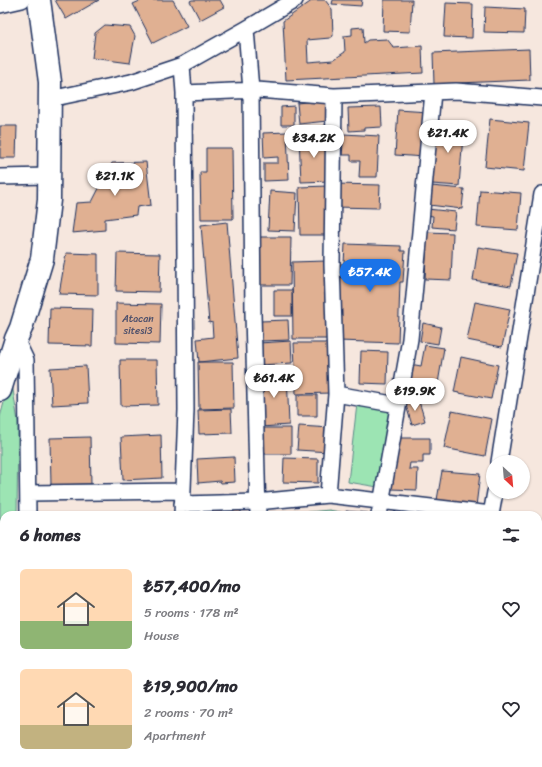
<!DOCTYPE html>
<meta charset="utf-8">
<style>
body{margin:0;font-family:Sriracha,sans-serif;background:#f7f7f7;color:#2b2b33;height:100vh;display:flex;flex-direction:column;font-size:15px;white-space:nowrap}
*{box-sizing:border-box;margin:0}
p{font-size:13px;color:#7c7c81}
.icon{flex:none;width:22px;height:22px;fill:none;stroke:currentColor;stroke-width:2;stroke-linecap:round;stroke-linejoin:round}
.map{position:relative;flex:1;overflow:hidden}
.panel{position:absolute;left:0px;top:511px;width:542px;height:256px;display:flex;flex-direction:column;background:#fff;border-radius:12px 12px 0 0;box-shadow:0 1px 3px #0004}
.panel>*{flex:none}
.needle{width:26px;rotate:154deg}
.controls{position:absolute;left:486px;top:455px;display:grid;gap:8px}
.controls a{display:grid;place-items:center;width:44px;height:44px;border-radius:50%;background:#fff;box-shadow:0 1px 3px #0004;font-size:20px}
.price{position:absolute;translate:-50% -34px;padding:0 9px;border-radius:14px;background:#fff;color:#222;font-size:13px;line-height:26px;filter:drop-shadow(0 1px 2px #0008)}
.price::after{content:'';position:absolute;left:50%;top:24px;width:12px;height:9px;margin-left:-6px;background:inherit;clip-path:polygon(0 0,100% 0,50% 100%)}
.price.selected{background:#1a73e8;color:#fff}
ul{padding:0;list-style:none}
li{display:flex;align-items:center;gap:12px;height:100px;padding:0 20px}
li span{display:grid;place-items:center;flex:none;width:112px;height:80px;border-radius:6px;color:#555}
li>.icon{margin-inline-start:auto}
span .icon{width:48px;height:48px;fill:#fffc;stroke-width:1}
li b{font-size:17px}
h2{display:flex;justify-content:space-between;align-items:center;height:48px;padding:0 20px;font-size:17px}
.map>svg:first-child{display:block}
.green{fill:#9ce4b3;stroke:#5c8a88}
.building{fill:#e0b092;stroke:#1b2f5e}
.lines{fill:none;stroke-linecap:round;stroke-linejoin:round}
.street-casing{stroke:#1b2f5e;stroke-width:18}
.secondary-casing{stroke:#1b2f5e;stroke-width:25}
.street{stroke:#fff;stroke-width:15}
.secondary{stroke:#fff;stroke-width:22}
.labels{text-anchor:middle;stroke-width:4;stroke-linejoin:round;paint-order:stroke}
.number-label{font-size:10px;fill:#4c4f6b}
</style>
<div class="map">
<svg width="542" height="767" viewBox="0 0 542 767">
<rect width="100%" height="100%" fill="#f6e7de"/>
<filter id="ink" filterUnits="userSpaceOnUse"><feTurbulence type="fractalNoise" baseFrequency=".025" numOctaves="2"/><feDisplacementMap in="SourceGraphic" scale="8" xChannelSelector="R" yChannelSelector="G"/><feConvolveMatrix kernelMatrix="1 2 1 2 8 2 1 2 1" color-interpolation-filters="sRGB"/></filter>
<g filter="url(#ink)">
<path class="green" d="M 11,377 L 18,422 L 17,515 L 4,515 L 4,712 L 0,711 L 0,417 Z
M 357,404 L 393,411 L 378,487 L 348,482 Z
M 329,510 L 356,515 L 279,515 Z"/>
<path class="building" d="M 55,0 L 99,0 L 66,19 Z
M 142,0 L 173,0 L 187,26 L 153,43 L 133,4 Z
M 192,0 L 220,0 L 224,7 L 200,20 L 190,1 Z
M 313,0 L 325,0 L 332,9 L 333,36 L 330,38 L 307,40 L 308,62 L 333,60 L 345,52 L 344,36 L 352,35 L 352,28 L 363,27 L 364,43 L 368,40 L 387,39 L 394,48 L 422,46 L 423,73 L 286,80 L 283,21 Z
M 333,0 L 362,0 L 361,6 L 332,4 Z
M 384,0 L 412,0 L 410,32 L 383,31 Z
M 446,3 L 473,4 L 472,38 L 444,37 Z
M 485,7 L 525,9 L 524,33 L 484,32 Z
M 105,25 L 130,27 L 135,36 L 130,63 L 92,58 L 95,33 Z
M 529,49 L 530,80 L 434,84 L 433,53 Z
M 325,100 L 327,121 L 299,124 L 297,103 Z
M 294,106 L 294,125 L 281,125 L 281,107 Z
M 381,107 L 382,127 L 364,128 L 364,130 L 349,131 L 348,108 Z
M 398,110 L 428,112 L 425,157 L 395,155 Z
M 490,119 L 529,123 L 524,171 L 485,167 Z
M 437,121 L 464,123 L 459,186 L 432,184 Z
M 0,126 L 17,126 L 16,158 L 0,158 Z
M 287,132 L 289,180 L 264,181 L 264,163 L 278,163 L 278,157 L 264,158 L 263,133 Z
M 344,134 L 379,136 L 377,177 L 359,177 L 360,161 L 351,161 L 351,155 L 342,155 Z
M 327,135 L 330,181 L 301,182 L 299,136 Z
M 206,148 L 232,148 L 233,219 L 201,219 L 200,172 L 206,172 Z
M 146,162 L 151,205 L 137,207 L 136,215 L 105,219 L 105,230 L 72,233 L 76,203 L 92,202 L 112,163 Z
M 335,184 L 380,185 L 379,208 L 335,207 Z
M 328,186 L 329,235 L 300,235 L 299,187 Z
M 431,186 L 464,189 L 462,209 L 429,205 Z
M 480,190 L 521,193 L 518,230 L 477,227 Z
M 270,191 L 297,193 L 295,231 L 268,230 Z
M 427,209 L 456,212 L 454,229 L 432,227 L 433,216 L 426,215 Z
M 227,222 L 238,358 L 199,362 L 197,339 L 213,337 L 212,322 L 209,323 L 201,225 Z
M 427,232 L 453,233 L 451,280 L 425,279 Z
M 254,237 L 291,237 L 290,285 L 254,285 Z
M 345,244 L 401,246 L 401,251 L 405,251 L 403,282 L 400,282 L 398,343 L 338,341 L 338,264 L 344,264 Z
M 478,247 L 517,253 L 511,286 L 473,280 Z
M 66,253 L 98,254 L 98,295 L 59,294 Z
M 117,253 L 160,254 L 159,292 L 116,291 Z
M 326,261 L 327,339 L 293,339 L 292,262 Z
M 274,290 L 292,290 L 292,316 L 274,316 Z
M 475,302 L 510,309 L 502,347 L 467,340 Z
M 116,303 L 161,304 L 160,344 L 116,343 Z
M 50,308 L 93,309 L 92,346 L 49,345 Z
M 288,320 L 289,340 L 261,341 L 260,321 Z
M 423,323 L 441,327 L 438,344 L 420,341 Z
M 291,341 L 292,363 L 261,365 L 259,343 Z
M 294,343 L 330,343 L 330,393 L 296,394 Z
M 425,345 L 444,348 L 436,395 L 406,389 L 410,364 L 421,366 Z
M 361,351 L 388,352 L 387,384 L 360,383 Z
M 461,357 L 498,365 L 491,399 L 454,392 Z
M 120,360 L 157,360 L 158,405 L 121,406 Z
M 198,362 L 233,362 L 234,408 L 199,409 Z
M 86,366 L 88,403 L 52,405 L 50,368 Z
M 287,371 L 289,425 L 261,427 L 258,373 Z
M 297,395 L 317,395 L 317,416 L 297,416 Z
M 418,398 L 425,421 L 412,425 L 405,402 Z
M 231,409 L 232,433 L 199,434 L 198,410 Z
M 452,411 L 492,419 L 485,456 L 444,448 Z
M 299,426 L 331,428 L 330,452 L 297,450 Z
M 261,428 L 291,428 L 291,454 L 261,454 Z
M 161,435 L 162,478 L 123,480 L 121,437 Z
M 90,437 L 91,484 L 51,485 L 50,438 Z
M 394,438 L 430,438 L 430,455 L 423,455 L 423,463 L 410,463 L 409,469 L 418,469 L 417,490 L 391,489 Z
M 234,457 L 235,482 L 221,483 L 220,481 L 198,483 L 197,459 Z
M 284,458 L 318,459 L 318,483 L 283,482 Z
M 442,471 L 480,474 L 476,506 L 437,500 Z
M 205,508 L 241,508 L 241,515 L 205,515 Z
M 346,511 L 368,513 L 368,515 L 345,515 Z
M 54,763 L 100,763 L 100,767 L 54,767 Z
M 117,763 L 159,763 L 159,767 L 117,767 Z
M 220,763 L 233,763 L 233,767 L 220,767 Z
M 271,763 L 292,763 L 291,767 L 270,767 Z
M 310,763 L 339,763 L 338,767 L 309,767 Z
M 351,763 L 379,763 L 378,767 L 350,767 Z
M 399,763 L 436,763 L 435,767 L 403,767 L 399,766 Z
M 494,763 L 533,763 L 532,767 L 494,767 Z"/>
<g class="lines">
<defs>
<path id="street" d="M 0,5 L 22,0
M 246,29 L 251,90 L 253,313 L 258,515
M 182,65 L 184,93 L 186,410 L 182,515
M 184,93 L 257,90 L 334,96 L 456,91 L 542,98
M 50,99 L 131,82 L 182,65 L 246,29 L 295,0
M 0,177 L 49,176
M 16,339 L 26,360 L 28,515
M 336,394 L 398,405
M 499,462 L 542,194
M 28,493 L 183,491
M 328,495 L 336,394 L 332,264 L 334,96
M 182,504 L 257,502 L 328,495 L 491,514
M 379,515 L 410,339 L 433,92
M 491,515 L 495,492
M 0,726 L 4,726
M 30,767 L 30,763
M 181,767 L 181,763
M 259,767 L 259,763
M 345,767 L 346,763
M 464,767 L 464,763"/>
<path id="secondary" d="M 0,390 L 16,339 L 21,328 L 42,259 L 49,200 L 50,82 L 39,0"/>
</defs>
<use href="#street" class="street-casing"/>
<use href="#secondary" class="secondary-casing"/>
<use href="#street" class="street"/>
<use href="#secondary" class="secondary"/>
</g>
</g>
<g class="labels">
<g class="number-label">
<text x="138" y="322">Atacan<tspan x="138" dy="12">sitesi3</tspan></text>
</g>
</g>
</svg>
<div class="controls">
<a><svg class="needle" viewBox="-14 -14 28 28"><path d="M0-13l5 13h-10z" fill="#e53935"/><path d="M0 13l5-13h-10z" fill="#7c7c81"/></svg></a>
</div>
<b class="price" style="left:448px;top:154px">₺21.4K</b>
<b class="price" style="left:314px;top:159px">₺34.2K</b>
<b class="price" style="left:115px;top:197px">₺21.1K</b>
<b class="price selected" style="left:370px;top:293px">₺57.4K</b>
<b class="price" style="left:274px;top:399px">₺61.4K</b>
<b class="price" style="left:415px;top:412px">₺19.9K</b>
<section class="panel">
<h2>6 homes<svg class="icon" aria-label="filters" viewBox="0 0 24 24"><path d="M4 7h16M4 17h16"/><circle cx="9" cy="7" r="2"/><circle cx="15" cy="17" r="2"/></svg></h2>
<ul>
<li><span style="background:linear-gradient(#ffd9b3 65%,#8fb573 0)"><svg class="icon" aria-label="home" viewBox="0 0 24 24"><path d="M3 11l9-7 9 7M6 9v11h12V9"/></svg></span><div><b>₺57,400/mo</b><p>5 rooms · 178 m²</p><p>House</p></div><svg class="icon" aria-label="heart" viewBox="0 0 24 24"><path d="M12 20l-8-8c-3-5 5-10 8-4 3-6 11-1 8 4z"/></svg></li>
<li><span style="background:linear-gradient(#ffd9b3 70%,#c2b280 0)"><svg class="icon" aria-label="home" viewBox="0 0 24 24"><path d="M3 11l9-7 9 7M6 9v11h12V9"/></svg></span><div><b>₺19,900/mo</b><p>2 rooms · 70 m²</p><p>Apartment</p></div><svg class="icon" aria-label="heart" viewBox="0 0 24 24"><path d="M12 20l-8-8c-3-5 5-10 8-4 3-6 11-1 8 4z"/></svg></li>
</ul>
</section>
</div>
